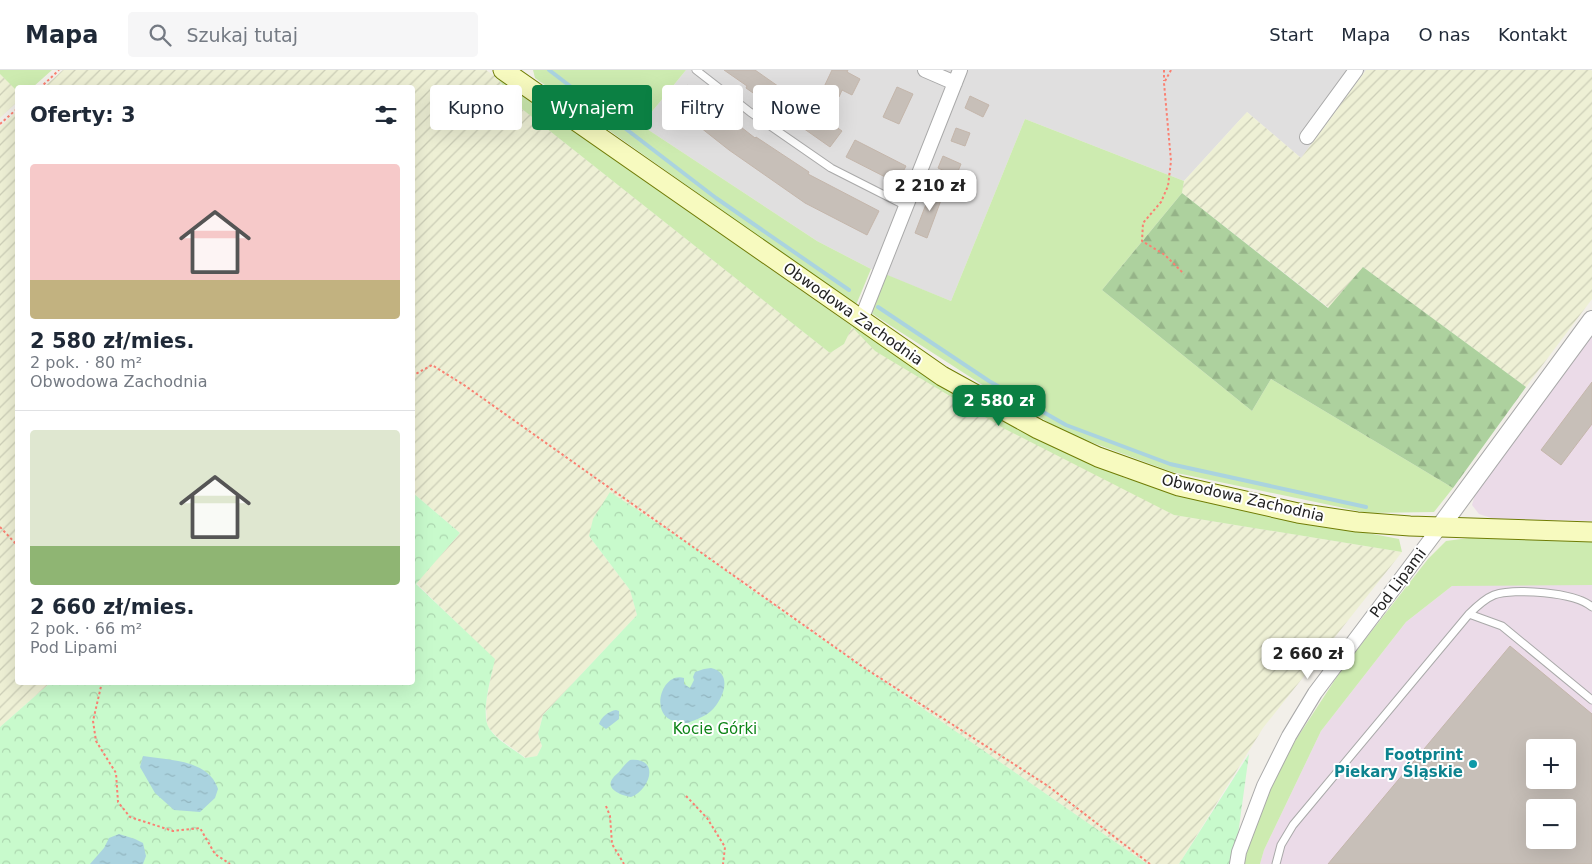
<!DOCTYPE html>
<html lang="pl">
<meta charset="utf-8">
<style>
body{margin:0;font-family:"DejaVu Sans",sans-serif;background:#f6f6f7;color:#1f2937;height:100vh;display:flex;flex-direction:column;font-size:19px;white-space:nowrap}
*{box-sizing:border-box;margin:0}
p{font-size:16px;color:#747a83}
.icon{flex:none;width:28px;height:28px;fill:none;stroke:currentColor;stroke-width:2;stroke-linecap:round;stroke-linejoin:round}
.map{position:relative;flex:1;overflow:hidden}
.side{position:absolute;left:15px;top:15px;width:400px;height:600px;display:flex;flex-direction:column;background:#fff;border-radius:5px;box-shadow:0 5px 20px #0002}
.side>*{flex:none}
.hud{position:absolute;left:430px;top:15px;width:475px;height:45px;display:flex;gap:10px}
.buttons{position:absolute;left:1526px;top:669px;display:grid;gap:10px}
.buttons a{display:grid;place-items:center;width:50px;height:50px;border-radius:5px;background:#fff;box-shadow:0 5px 20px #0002;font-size:25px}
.price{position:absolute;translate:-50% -42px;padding:0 11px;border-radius:10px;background:#fff;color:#222;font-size:16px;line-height:32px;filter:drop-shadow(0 1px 2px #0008)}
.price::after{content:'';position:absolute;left:50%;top:30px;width:15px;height:11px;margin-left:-8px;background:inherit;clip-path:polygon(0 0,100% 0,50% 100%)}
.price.selected{background:#0b8043;color:#fff}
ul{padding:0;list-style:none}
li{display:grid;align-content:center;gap:10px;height:265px;padding:0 15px}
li+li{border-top:1px solid #e0e1e3}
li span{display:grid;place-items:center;height:155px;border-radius:5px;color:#555}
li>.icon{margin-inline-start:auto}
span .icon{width:90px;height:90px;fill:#fffc;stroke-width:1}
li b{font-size:21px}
h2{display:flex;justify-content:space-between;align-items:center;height:60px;padding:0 15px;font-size:21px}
.tag{padding:0 18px;border-radius:5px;background:#fff;box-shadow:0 5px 20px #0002;font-size:18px;line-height:45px}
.tag.selected{background:#0b8043;color:#fff}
header{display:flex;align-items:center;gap:30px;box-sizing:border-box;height:70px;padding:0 25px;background:#fff;border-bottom:1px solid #e0e1e3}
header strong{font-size:24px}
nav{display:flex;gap:28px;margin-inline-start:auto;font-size:18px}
.search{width:350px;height:45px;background:#f6f6f7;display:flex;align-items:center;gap:12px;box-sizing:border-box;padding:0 18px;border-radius:5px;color:#747a83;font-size:19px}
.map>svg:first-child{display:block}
.residential{fill:#e0dfdf}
.industrial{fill:#ebdbe8;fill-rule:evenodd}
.farmland{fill:url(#farmland-furrows)}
.grass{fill:#cdebb0}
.forest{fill:url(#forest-firs)}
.park{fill:url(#park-crowns)}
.water{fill:url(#water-ripples)}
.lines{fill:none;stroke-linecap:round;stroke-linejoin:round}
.stream{stroke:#aad3df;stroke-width:4}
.building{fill:#c7bfb8;stroke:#c4b6ab;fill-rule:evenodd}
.service-casing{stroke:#a9a9a9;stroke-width:9}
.minor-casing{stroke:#a9a9a9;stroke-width:16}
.tertiary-casing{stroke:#a9a9a9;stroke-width:20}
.secondary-casing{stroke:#707d05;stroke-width:21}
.path{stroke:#fa8072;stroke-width:2;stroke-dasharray:2.5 2.5;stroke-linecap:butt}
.service{stroke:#fff;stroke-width:7}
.minor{stroke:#fff;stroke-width:14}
.tertiary{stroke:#fff;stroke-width:18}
.secondary{stroke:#f7fabf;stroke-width:19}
.culture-dot{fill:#0f9aa8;stroke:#fff;stroke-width:2}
.labels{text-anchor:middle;stroke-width:4;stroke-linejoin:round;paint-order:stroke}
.street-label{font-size:15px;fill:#222;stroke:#fff}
.park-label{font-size:15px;fill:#0c8416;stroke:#fff}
.culture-label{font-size:15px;font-weight:bold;fill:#0d838f;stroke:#fff;text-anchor:end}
</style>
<header>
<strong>Mapa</strong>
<div class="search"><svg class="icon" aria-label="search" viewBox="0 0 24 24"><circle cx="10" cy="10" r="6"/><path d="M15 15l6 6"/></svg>Szukaj tutaj</div>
<nav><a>Start</a><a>Mapa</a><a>O nas</a><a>Kontakt</a></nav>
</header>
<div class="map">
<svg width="1592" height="794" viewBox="0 0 1592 794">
<defs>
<pattern id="farmland-furrows" width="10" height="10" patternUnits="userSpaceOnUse" patternTransform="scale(1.25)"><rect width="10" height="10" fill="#eef0d5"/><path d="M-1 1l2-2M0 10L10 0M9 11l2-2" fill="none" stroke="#ccceb7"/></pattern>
<pattern id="forest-firs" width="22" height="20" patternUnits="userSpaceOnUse" patternTransform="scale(1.25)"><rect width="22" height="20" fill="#add19e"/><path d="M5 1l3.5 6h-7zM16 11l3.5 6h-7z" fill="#95b388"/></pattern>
<pattern id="park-crowns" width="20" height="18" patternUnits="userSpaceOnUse" patternTransform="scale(1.25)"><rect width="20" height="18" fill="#c8facc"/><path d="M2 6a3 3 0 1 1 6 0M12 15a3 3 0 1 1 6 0" fill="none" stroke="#acd6af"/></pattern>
<pattern id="water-ripples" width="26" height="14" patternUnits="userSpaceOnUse" patternTransform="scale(1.25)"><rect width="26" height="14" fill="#aad3df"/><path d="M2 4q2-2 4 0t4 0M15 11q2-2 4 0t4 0" fill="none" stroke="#92b5bf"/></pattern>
</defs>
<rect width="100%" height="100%" fill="#f2efe9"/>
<path class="residential" d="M 686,0 L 1366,0 L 1301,88 L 1247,42 L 1184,111 L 1025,49 L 951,231 L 871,199 L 817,171 L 641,55 Z"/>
<path class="industrial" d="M 1592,266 L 1592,451 L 1494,449 L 1479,444 L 1472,435 L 1476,421 Z
M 1592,511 L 1592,794 L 1260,794 L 1264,780 L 1321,661 L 1406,552 L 1452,516 ZM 1535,678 L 1568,678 L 1568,710 L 1535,710 ZM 1535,738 L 1568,738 L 1568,770 L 1535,770 Z"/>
<path class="farmland" d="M 63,0 L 486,0 L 497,8 L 522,39 L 830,283 L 844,274 L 852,256 L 875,281 L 1174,445 L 1402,482 L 1263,658 L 1179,794 L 1147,794 L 742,513 L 700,481 L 589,466 L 630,520 L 637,545 L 543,645 L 538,664 L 542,676 L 537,686 L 526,688 L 497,667 L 487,656 L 486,634 L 494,589 L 416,513 L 460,463 L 413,423 L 412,18 L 43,18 Z
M 1366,0 L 1591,0 L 1592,1 L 1592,229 L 1526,317 L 1363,197 L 1329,238 L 1182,123 L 1184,111 L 1247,42 L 1301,88 Z
M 0,4 L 18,21 L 17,32 L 0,48 Z
M 17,41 L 18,612 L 50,613 L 0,657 L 0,57 Z"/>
<path class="grass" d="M 0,0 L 52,0 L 33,17 L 18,18 L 17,21 L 0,4 Z
M 533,0 L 686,0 L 641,55 L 817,171 L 871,199 L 856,235 L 535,8 Z
M 497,8 L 852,256 L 879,270 L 976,335 L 1125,408 L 1230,437 L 1399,469 L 1402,482 L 1174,445 L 1005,359 L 875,281 L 852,257 L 844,274 L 830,283 L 522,39 Z
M 1025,49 L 1184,111 L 1182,123 L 1102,220 L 1252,341 L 1271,309 L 1453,418 L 1434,442 L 1368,443 L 1172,402 L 1069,364 L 981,314 L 871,243 L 885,204 L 951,231 Z
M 1484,466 L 1592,470 L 1592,515 L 1452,516 L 1406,552 L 1321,661 L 1264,780 L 1260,794 L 1243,794 L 1264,731 L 1284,688 L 1342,599 L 1428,489 L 1446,471 Z"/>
<path class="forest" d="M 1182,123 L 1328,238 L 1363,197 L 1526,317 L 1453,418 L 1271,309 L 1252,341 L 1102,220 Z"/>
<path class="park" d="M 610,422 L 700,481 L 742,513 L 1147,794 L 0,794 L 0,657 L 50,613 L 412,612 L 413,423 L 460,463 L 416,514 L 495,589 C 492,604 480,645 489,658 C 497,671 514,679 525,688 L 537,686 L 542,676 L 538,664 L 543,645 L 637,545 L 630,520 L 589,466 L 593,449 Z
M 1249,684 L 1234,794 L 1179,794 Z"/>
<path class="water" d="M 711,598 C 734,603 723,630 711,641 C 707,645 696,650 690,652 C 687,654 683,653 679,652 C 647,649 661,601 684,608 L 684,614 L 690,618 L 694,610 L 693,607 L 695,602 L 704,599 Z
M 616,640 L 619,641 L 619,649 L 606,659 L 599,654 C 601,647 609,641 616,640 Z
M 143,686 C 165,690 198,689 213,709 C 215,712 217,716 218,719 L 215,728 L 200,742 L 174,740 L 155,723 L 140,697 Z
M 630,690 C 660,687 651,719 631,727 C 622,726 604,719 613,708 C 614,706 617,704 619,702 C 622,698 625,694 630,690 Z
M 119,764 L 135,769 L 143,773 L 146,786 L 143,794 L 90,794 L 104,778 L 109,768 Z"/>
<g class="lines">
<path class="stream" d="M 549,0 L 716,128 L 849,220
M 878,237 L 989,311 L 1066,355 L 1170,394 L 1366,437"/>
</g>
<path class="building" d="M 724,0 L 755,0 L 842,61 L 830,77 L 746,18 L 747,16 Z
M 832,0 L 848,0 L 847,2 L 860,9 L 852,25 L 842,20 L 839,27 L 823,19 Z
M 687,15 L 755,68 L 756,67 L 809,102 L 808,104 L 879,141 L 867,165 L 805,133 L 729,80 L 672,35 Z
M 897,17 L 913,24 L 899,54 L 883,47 Z
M 970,26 L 989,35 L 983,47 L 965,38 Z
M 956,58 L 970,63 L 965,76 L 951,71 Z
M 855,70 L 906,96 L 897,113 L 846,87 Z
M 943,86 L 961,94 L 956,106 L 938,98 Z
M 930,116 L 944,122 L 927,168 L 915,163 L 928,129 L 926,128 Z
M 1592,312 L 1592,354 L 1561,395 L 1541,380 Z
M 1510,576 L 1592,644 L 1592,794 L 1328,794 ZM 1535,678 L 1568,678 L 1568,710 L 1535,710 ZM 1535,738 L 1568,738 L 1568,770 L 1535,770 Z"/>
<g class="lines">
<defs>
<path id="service" d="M 696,0 L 750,42 L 831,98 L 906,136
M 1469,544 L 1502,556 L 1592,630
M 1276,794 L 1281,775 L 1293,755 L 1469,544 C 1476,537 1484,529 1494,525 C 1514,518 1575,522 1592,537"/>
<path id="minor" d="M 925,0 L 955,13
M 1307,67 L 1356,0
M 861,250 L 960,0
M 1237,794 L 1239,782 L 1264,716 L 1289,666 L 1315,623 L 1440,457"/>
<path id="tertiary" d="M 1440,457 L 1592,250"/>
<path id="secondary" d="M 503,0 L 942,306 L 1038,359 L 1098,387 L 1179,416 L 1298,443 L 1357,452 L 1410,456 L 1592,462"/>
</defs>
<use href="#service" class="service-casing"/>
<use href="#minor" class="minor-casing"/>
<use href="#tertiary" class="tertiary-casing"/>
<use href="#secondary" class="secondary-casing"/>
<path class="path" d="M 1164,0 L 1164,11
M 1171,0 L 1164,13 L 1171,91 L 1168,116 L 1161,132 L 1143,153 L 1142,171 L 1165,185 L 1184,204
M 40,18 L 59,0
M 0,54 L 18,38
M 412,306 L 432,295 L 464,315 L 863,597 L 1048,716 L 1150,794
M 0,457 L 18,476
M 102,612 L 93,651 L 96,671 L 116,703 L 118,732 L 130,747 L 173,761 L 200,758 L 215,784 L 230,794
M 686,726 L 707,748 L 725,777 L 723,794
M 606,736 L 610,746 L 612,774 L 624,794"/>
<use href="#service" class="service"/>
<use href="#minor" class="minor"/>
<use href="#tertiary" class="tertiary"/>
<use href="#secondary" class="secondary"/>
</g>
<circle class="culture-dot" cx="1473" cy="694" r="5"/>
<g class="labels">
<g class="street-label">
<text transform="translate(853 244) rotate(35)" y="5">Obwodowa Zachodnia</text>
<text transform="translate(1243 428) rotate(13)" y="5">Obwodowa Zachodnia</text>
<text transform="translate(1398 513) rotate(-53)" y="5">Pod Lipami</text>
</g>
<g class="park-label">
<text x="715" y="664">Kocie Górki</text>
</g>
<g class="culture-label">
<text x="1463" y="690">Footprint<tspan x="1463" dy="17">Piekary Śląskie</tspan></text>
</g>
</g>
</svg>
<div class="buttons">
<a>+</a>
<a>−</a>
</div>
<b class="price" style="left:930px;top:142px">2 210 zł</b>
<b class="price selected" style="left:999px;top:357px">2 580 zł</b>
<b class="price" style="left:1308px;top:610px">2 660 zł</b>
<div class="hud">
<a class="tag">Kupno</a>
<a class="tag selected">Wynajem</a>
<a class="tag">Filtry</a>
<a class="tag">Nowe</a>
</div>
<section class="side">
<h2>Oferty: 3<svg class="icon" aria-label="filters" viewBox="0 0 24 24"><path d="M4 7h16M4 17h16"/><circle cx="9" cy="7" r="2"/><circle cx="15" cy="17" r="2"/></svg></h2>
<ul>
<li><span style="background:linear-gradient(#f6c9c9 75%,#c2b280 0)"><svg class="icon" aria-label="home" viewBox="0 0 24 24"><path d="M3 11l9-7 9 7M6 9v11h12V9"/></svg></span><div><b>2 580 zł/mies.</b><p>2 pok. · 80 m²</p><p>Obwodowa Zachodnia</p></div></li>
<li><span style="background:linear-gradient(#dfe7d0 75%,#8fb573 0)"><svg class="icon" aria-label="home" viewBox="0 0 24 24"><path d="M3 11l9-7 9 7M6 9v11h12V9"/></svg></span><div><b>2 660 zł/mies.</b><p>2 pok. · 66 m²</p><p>Pod Lipami</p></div></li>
</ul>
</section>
</div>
